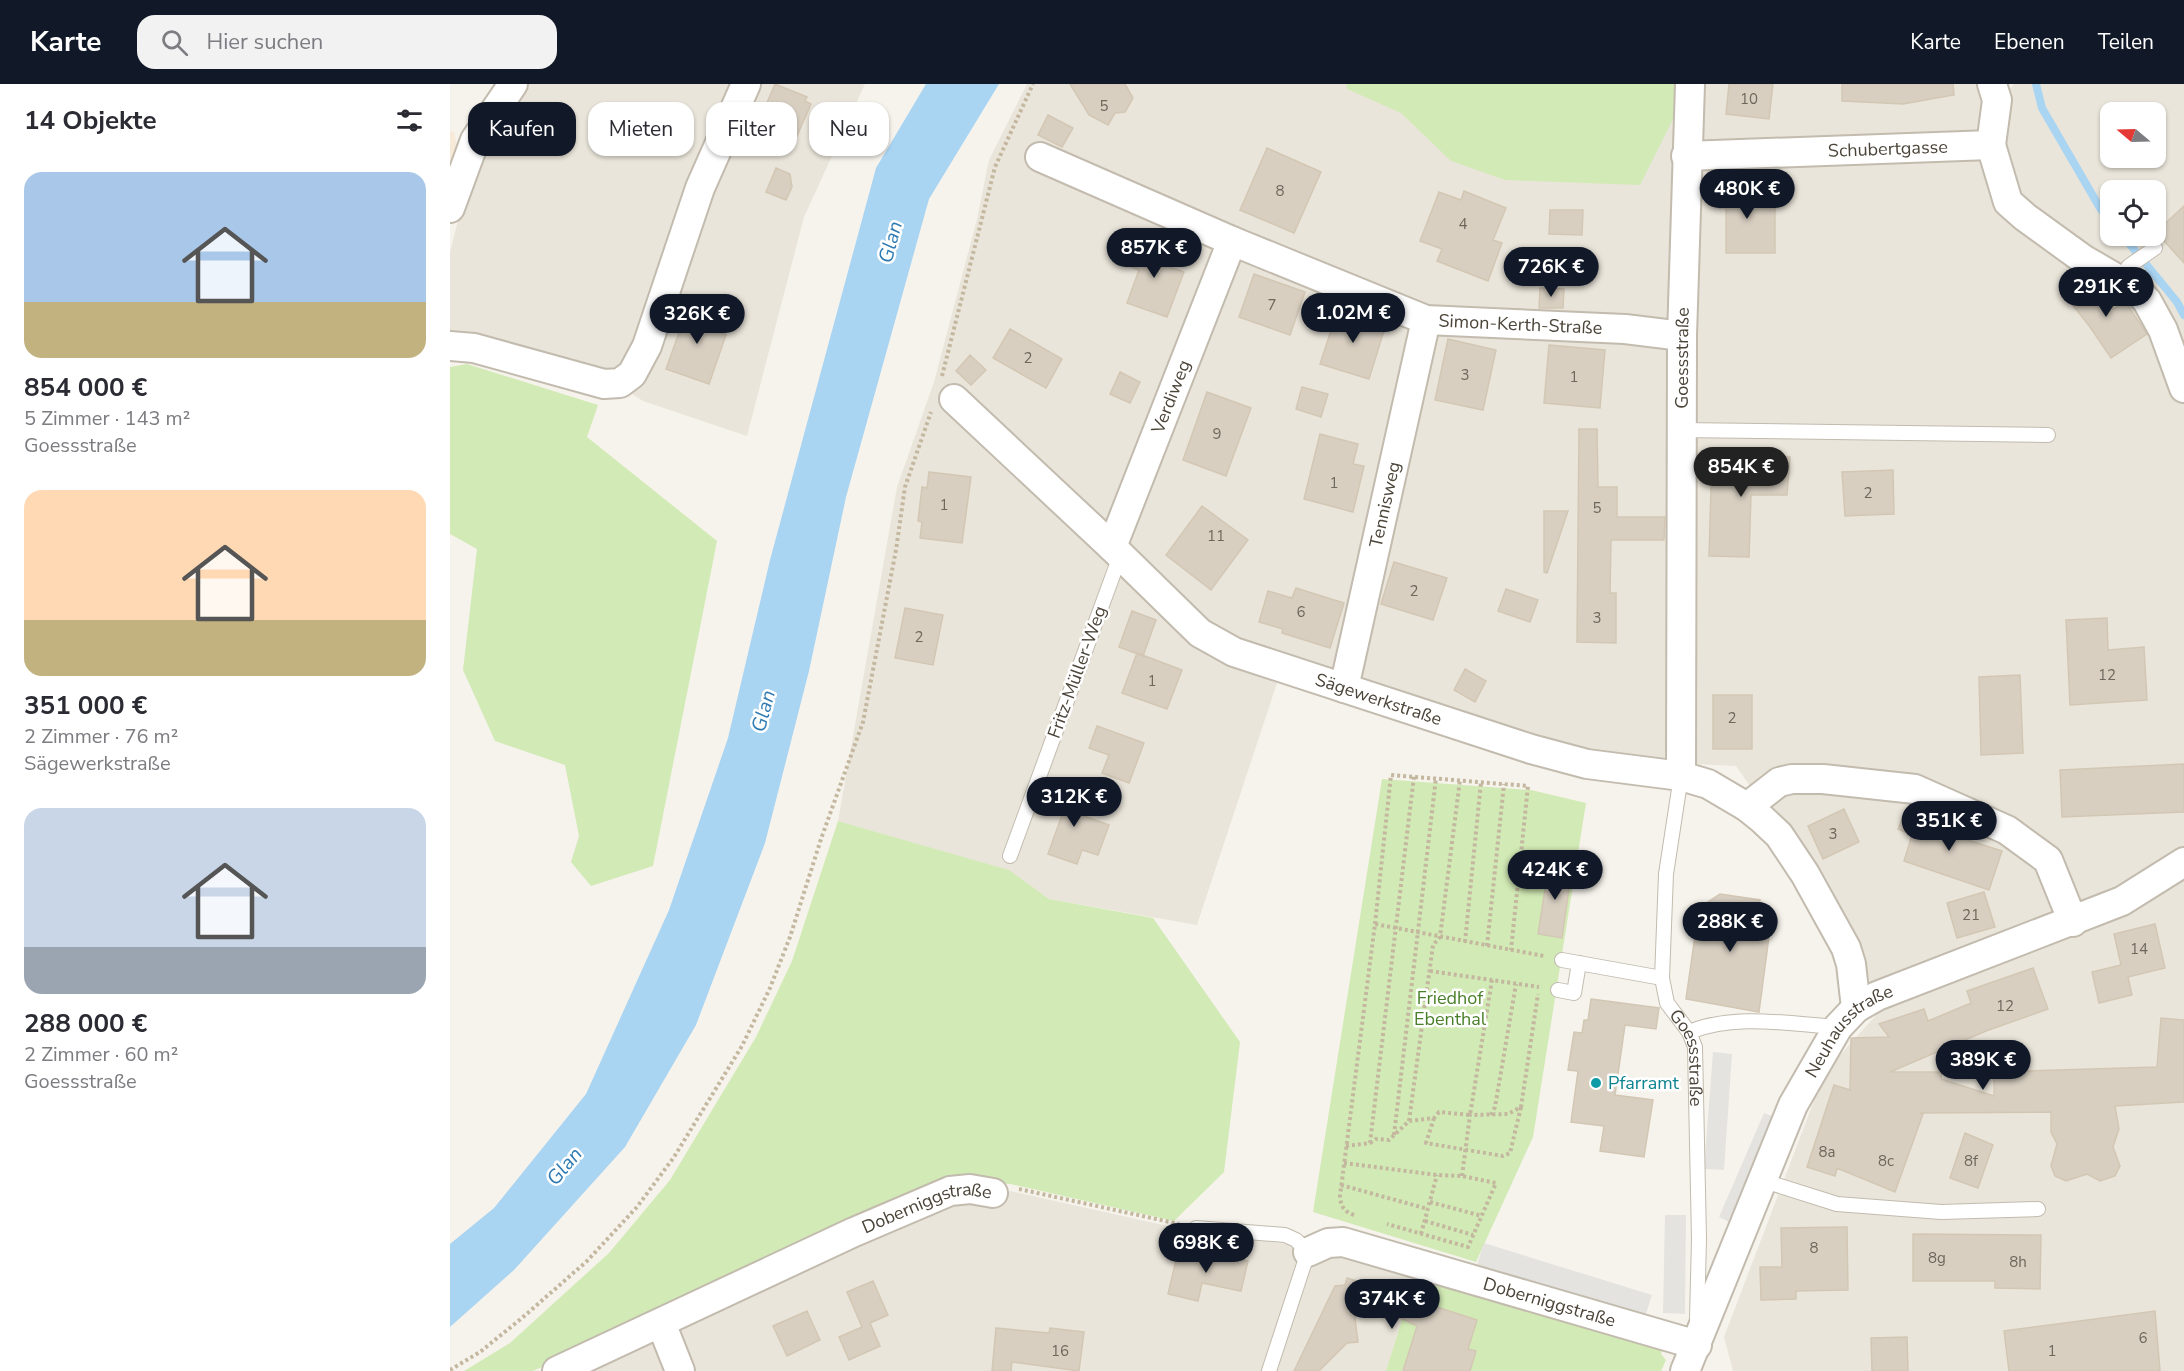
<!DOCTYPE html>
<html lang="de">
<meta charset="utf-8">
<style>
body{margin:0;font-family:"Nunito Sans",sans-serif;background:#f2f2f3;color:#2b2b33;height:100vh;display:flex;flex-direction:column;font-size:22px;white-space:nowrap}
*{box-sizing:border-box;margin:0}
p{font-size:20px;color:#7c7c81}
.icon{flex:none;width:33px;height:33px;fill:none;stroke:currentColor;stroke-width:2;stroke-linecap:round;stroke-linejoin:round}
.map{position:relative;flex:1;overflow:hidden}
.side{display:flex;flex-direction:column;background:#fff;width:450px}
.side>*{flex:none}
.guide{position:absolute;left:18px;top:18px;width:570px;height:54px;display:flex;gap:12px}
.needle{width:39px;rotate:289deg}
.controls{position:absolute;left:1650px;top:18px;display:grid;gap:12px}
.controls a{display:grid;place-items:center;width:66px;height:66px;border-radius:12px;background:#fff;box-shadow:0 2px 4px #0004;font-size:30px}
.price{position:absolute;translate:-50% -51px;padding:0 14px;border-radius:21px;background:#111827;color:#fff;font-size:20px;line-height:39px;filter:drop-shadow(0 2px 3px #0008)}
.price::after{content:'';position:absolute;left:50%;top:36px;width:18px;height:14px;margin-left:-9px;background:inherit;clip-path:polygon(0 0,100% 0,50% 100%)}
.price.current{background:#222;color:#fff}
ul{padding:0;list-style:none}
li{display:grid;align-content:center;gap:12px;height:318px;padding:0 24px}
li span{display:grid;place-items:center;height:186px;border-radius:18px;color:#555}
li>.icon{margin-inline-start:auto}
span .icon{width:108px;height:108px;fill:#fffc;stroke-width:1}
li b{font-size:26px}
h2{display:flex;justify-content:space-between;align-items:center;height:72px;padding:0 24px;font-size:26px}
.chip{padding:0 21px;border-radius:18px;background:#fff;box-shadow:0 2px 4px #0004;font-size:21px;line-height:54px}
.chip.current{background:#111827;color:#fff}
header{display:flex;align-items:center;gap:36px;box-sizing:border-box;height:84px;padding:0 30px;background:#111827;color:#fff}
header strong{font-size:28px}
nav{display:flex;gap:33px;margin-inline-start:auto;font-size:21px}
.search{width:420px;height:54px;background:#f2f2f3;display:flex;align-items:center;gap:15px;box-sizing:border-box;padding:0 21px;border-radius:18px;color:#7c7c81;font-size:22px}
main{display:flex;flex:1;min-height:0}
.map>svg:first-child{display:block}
.residential{fill:#eae5da;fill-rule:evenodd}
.commercial{fill:#f7ead8}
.green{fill:#d2eab5}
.parking{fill:#e5e3e0}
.water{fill:#a9d4f2}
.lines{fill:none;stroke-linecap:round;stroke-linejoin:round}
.stream{stroke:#a9d4f2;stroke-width:8}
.building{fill:#d8cfc1;stroke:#d3c7b4;stroke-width:1.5}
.lane-casing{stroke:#c2bbae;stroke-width:16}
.street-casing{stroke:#c2bbae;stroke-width:32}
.path{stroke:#c4b79f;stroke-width:4;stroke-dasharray:3 3;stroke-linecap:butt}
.lane{stroke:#fff;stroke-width:14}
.street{stroke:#fff;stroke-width:28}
.culture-dot{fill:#0f9aa8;stroke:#fff;stroke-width:2}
.labels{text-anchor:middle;stroke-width:5;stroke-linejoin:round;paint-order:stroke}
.number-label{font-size:15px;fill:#6e675b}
.street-label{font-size:18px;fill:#4b4439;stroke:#fff}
.park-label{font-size:18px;fill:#4a7f2a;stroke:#fff}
.culture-label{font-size:18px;fill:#0d838f;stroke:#fff;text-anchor:start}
.water-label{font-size:20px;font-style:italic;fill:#2e7ab2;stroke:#fff}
</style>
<header>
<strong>Karte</strong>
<div class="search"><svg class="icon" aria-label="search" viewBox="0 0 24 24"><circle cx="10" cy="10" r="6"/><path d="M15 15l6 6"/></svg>Hier suchen</div>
<nav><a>Karte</a><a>Ebenen</a><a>Teilen</a></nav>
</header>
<main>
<section class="side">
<h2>14 Objekte<svg class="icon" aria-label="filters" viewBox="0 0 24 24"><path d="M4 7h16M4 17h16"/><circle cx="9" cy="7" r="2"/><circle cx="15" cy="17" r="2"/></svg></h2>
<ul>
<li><span style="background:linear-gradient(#a9c7e8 70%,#c2b280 0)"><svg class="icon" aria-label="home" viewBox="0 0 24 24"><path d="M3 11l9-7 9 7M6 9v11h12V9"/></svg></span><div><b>854 000 €</b><p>5 Zimmer · 143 m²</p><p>Goessstraße</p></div></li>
<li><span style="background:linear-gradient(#ffd9b3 70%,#c2b280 0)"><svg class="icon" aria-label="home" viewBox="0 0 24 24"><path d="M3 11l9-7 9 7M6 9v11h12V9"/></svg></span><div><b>351 000 €</b><p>2 Zimmer · 76 m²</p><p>Sägewerkstraße</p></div></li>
<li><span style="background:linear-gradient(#c9d6e8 75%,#9aa5b1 0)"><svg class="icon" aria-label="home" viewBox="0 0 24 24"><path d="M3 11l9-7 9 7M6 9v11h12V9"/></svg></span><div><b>288 000 €</b><p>2 Zimmer · 60 m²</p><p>Goessstraße</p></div></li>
</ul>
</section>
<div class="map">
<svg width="1734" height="1287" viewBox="0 0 1734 1287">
<rect width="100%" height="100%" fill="#f6f3ec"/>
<path class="residential" d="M 74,0 L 415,0 L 354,133 L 297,352 L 193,317 L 152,290 L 2,250 L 0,246 L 0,168 L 13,117 L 34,65 Z
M 577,0 L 1554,0 L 1557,8 L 1564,0 L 1734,0 L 1734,1287 L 1283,1287 L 1274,1253 L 1375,988 L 1427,930 L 1411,861 L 1286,682 L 1154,676 L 836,572 L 747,841 L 599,815 L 558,786 L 388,737 L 447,403 L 484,298 L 527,135 L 539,76 ZM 1660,28 L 1706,28 L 1706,74 L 1660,74 ZM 1660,106 L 1706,106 L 1706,152 L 1660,152 Z
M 560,1107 L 722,1143 L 893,1168 L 966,1191 L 936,1287 L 129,1287 L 502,1115 Z"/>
<path class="commercial" d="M 0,47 L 4,48 L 8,65 L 0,89 Z"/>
<path class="green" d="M 896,0 L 1225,0 L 1223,35 L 1190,101 L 1055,96 L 1001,77 L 951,29 L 897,5 Z
M 17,280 L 148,321 L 137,353 L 267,457 L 203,782 L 141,802 L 121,778 L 129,752 L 115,681 L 45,657 L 13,586 L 27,465 L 0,450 L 0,283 Z
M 932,695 L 1081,706 L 1136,719 L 1083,1053 L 1026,1178 L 863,1128 Z
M 388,737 L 559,786 L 599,815 L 703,834 L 790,958 L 774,1088 L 724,1137 L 560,1100 L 501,1096 L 83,1287 L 14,1287 L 60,1259 L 159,1169 L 220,1096 L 306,953 L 342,877 Z
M 966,1191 L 1213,1264 L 1211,1270 L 1216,1276 L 1211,1287 L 936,1287 Z"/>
<path class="parking" d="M 1263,968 L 1282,970 L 1274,1086 L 1254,1085 Z
M 1314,1029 L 1325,1033 L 1281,1139 L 1269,1133 Z
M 1215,1131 L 1236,1131 L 1235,1230 L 1213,1229 Z
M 1034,1159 L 1202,1211 L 1195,1233 L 1027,1181 Z"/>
<path class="water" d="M 476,0 L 549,0 L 479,115 L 396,413 L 359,587 L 315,759 L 246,941 L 175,1063 L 64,1186 L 0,1243 L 0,1160 L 44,1124 L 136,1010 L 219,826 L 278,654 L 320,476 L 426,84 Z"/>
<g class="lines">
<path class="stream" d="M 1586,0 L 1592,24 L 1650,124 L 1660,137
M 1673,152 L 1727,218 L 1734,231"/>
</g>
<path class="building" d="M 325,0 L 357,13 L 355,17 L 361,20 L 346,54 L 309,37 Z
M 620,0 L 675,0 L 683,14 L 675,28 L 665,29 L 658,41 L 639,31 Z
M 1279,0 L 1323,0 L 1319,35 L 1276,30 Z
M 1392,0 L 1503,0 L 1504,11 L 1453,20 L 1392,17 Z
M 598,31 L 623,44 L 612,63 L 588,51 Z
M 817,64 L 871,88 L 844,149 L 790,126 Z
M 326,84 L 340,90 L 342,103 L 336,116 L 316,108 Z
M 1269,100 L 1310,100 L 1311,124 L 1325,124 L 1325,169 L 1276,169 L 1276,124 L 1269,124 Z
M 1014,107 L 1056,124 L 1043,156 L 1052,159 L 1038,197 L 987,177 L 992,165 L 970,157 L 989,108 L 1011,116 Z
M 1734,122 L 1734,179 L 1706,148 Z
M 1100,126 L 1133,126 L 1132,151 L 1099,150 Z
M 692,154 L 720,164 L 714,181 L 734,188 L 717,233 L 677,219 L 689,186 L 681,183 Z
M 804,190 L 855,208 L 840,251 L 789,233 Z
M 1633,194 L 1645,201 L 1664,225 L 1674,218 L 1677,220 L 1697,250 L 1661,274 L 1640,243 L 1614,210 Z
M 1090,204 L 1114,205 L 1113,224 L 1089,224 Z
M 240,218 L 270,228 L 264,246 L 276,251 L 259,300 L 216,285 Z
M 888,225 L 936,240 L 919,295 L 870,280 Z
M 560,245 L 612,275 L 596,304 L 543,274 Z
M 998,255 L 1046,266 L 1033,326 L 985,316 Z
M 1099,261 L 1155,266 L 1150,324 L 1094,319 Z
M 520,271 L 536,286 L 521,301 L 506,287 Z
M 670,288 L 690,298 L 680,319 L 660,310 Z
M 852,303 L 878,310 L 871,333 L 846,325 Z
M 757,308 L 801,324 L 776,392 L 733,376 Z
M 1129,345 L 1147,345 L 1148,403 L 1167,403 L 1167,433 L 1215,433 L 1214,456 L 1161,456 L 1160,509 L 1166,509 L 1166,559 L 1127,558 Z
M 870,350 L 908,360 L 903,380 L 914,382 L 903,428 L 854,415 Z
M 1262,372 L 1340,373 L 1337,411 L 1301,411 L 1299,473 L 1259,472 Z
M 1443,386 L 1444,430 L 1395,432 L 1392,388 Z
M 479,388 L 521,393 L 512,459 L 470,454 L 472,438 L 468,437 L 472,403 L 477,404 Z
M 752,422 L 798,456 L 761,506 L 716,471 Z
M 1094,427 L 1118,427 L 1097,489 L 1094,488 Z
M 944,478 L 997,494 L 983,536 L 931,520 Z
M 846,504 L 894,519 L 880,564 L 832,549 L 833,545 L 809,538 L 818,507 L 842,514 Z
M 1056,505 L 1088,516 L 1080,538 L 1048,527 Z
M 455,524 L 493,531 L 483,581 L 445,574 Z
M 682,527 L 706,536 L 693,572 L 669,563 Z
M 1657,534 L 1658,566 L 1694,563 L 1697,616 L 1620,621 L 1616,536 Z
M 687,569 L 732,586 L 717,625 L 672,609 Z
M 1015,585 L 1036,597 L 1025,618 L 1004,606 Z
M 1570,591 L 1573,669 L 1531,671 L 1529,593 Z
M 1263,611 L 1302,611 L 1302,665 L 1263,665 Z
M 647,642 L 694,659 L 679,699 L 652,689 L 659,671 L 639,664 Z
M 1734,680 L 1734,728 L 1612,733 L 1610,686 Z
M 601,704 L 636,716 L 631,731 L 659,741 L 648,771 L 632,766 L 627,780 L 598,770 L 612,731 L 594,725 Z
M 1394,725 L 1409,758 L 1373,775 L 1358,742 Z
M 1456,727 L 1502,741 L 1499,750 L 1552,767 L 1539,806 L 1454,777 L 1462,751 L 1448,745 Z
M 1099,780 L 1122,784 L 1112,854 L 1088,850 Z
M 1534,808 L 1545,843 L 1507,854 L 1497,819 Z
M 1270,810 L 1310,816 L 1308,828 L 1322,830 L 1309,928 L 1236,915 L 1249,824 Z
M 1705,840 L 1715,884 L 1678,893 L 1682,911 L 1649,919 L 1642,888 L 1671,881 L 1664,850 Z
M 1583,884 L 1598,925 L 1536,947 L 1440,988 L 1492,988 L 1491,995 L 1544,1012 L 1544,988 L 1707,983 L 1711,934 L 1734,936 L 1734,1018 L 1665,1022 L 1669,1045 L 1663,1063 L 1670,1082 L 1665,1092 L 1650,1097 L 1637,1090 L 1616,1097 L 1605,1092 L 1601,1082 L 1607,1060 L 1601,1048 L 1601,1028 L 1470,1029 L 1473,1030 L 1445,1108 L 1387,1084 L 1385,1092 L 1357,1083 L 1384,1001 L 1400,1006 L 1401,954 L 1439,953 L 1429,940 L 1474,925 L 1478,937 L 1521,919 L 1517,907 Z
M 1141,915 L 1209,924 L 1206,945 L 1175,941 L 1165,1011 L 1203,1016 L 1194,1073 L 1150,1067 L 1154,1042 L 1121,1038 L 1128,987 L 1118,986 L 1124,948 L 1132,949 L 1134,936 L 1138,936 Z
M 1515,1049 L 1543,1061 L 1528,1104 L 1500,1094 Z
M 1397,1143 L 1398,1206 L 1346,1207 L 1346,1215 L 1311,1216 L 1310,1183 L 1332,1183 L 1331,1144 Z
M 1463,1150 L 1591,1151 L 1590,1205 L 1545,1204 L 1545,1197 L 1463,1197 Z
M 728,1168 L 763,1175 L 764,1170 L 798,1177 L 791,1207 L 752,1199 L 748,1217 L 718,1210 Z
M 897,1194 L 913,1199 L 931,1198 L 948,1206 L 947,1210 L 1027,1236 L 1018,1265 L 1026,1267 L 1020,1287 L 953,1287 L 967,1242 L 902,1210 L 908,1258 L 897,1259 L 869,1287 L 844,1287 L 885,1202 L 895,1201 Z
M 423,1197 L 438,1231 L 420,1239 L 430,1262 L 399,1276 L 389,1253 L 412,1243 L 397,1208 Z
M 357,1227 L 370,1256 L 337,1272 L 323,1242 Z
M 1705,1227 L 1710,1287 L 1559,1287 L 1554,1247 Z
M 546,1244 L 599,1249 L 600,1244 L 634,1248 L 629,1287 L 562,1278 L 561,1287 L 542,1287 Z
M 1457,1253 L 1458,1287 L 1422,1287 L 1421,1254 Z"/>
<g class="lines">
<defs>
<g id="lane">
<path d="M 1669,195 L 1679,182 L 1705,164"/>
<path d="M 1231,346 L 1598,351"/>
<path id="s1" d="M 1231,692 L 1216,790 L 1212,894 L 1217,919 L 1239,948 L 1245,963 L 1249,1155 L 1247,1235"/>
<path d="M 560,772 L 670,472"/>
<path d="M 1112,876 L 1212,894"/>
<path d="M 1108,906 L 1124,909 L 1129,879"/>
<path d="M 1239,948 C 1285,929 1339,940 1388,943"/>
<path d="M 1311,1096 L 1387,1120 L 1491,1128 L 1588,1125"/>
<path d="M 746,1144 L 835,1151 L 846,1156 L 858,1168 L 819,1287"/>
</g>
<g id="street">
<path d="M 1541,61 L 1558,118 L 1575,133 L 1633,175 L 1688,207 L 1697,217 L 1713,246 L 1734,304"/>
<path id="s2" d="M 1236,72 L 1541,61 L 1547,16 L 1542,0"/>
<path d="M 0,124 L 25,56 L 63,0"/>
<path id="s3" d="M 782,157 L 976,236 L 1175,245 L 1232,252"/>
<path d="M 0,262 L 24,264 L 154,300 L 170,299 L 182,290 L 197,262 L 250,104 L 296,0"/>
<path id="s4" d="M 504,315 L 662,463 L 782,157 L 590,73"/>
<path id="s5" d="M 662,463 L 750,549 L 784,568 L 1081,665 L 1137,680 L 1231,692 L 1258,700 L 1297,723 L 1312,735 L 1329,751 L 1355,790 L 1396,864 L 1401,880 L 1406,924"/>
<path id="s6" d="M 894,604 L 976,236"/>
<path id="s7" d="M 1231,692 L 1232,252 L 1240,0"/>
<path d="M 1297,723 L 1329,698 L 1342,695 L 1373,695 L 1465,705 L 1557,746 L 1598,776 L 1623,838"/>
<path id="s8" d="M 858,1168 L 878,1159 L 893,1158 L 1247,1261"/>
<path d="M 211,1239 L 230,1287"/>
<path id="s9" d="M 107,1287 L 404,1148 L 500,1107 L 520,1105 L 543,1109"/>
<path id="s10" d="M 1235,1287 L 1343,1021 L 1388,943 L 1406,924 L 1427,912 L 1672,817 L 1734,778"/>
</g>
</defs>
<use href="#lane" class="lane-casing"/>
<use href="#street" class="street-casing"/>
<path class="path" d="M 492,292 L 545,83 L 583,0
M 925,840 L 941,691 L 1078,702 L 1061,866
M 1015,858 L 1031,698
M 1037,862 L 1054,700
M 980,887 L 1089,903
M 1041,1031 L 1045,1023 L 1066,900
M 984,1034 L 976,1059 L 1053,1072 L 1060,1069 L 1071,1023
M 959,1037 L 983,861 L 990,853 L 1010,696
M 944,1051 L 986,694
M 920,1059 L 926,1055 L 939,1056 L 959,1037 L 984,1034 L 989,1028 L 1020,1031 L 1042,896
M 896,1062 L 920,1059 L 964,692
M 894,1079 L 987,1091 L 1012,1092 L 1046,1099 L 1018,1163 L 937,1140
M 1012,1092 L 1020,1031 L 1058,1030 L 1071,1023 L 1088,910
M 891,1101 L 978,1125
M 569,1105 L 729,1140
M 980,1118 L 1032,1132
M 904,1131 C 893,1127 891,1122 890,1112 L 925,840 L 1094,872
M 975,1137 L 1023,1151
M 971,1150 L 987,1091
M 0,1286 L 30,1268 L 72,1234 L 137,1177 L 187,1123 L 224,1073 L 292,962 L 320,904 L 340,853 L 371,755 L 413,638 L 446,466 L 455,403 L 481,328"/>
<use href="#lane" class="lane"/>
<use href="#street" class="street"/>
</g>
<circle class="culture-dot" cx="1146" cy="999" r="6"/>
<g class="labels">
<g class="number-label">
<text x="1299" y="20">10</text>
<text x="654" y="27">5</text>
<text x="830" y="112">8</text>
<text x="1013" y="145">4</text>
<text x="822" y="226">7</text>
<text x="578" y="279">2</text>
<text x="1015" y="296">3</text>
<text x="1124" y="298">1</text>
<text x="767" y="355">9</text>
<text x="884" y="404">1</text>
<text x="1418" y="414">2</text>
<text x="494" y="426">1</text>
<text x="1147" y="429">5</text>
<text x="766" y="457">11</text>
<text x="964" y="512">2</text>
<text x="851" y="533">6</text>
<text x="1147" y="539">3</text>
<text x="469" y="558">2</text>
<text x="1657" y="596">12</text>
<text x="702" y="602">1</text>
<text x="1282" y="639">2</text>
<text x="1383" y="755">3</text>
<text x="1521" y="836">21</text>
<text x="1689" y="870">14</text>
<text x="1555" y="927">12</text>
<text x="1377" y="1073">8a</text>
<text x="1436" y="1082">8c</text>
<text x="1521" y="1082">8f</text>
<text x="1364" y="1169">8</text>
<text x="1487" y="1179">8g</text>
<text x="1568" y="1183">8h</text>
<text x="1693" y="1259">6</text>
<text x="610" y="1272">16</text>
<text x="1602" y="1272">1</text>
</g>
<g class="street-label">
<text dy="6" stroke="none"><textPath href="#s2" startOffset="202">Schubertgasse</textPath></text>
<text dy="6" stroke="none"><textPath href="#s3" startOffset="304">Simon-Kerth-Straße</textPath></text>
<text dy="6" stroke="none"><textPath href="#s7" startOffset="418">Goessstraße</textPath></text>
<text dy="6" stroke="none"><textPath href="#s4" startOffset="378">Verdiweg</textPath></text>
<text dy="6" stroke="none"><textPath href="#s6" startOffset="188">Tennisweg</textPath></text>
<text transform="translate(627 588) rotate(-70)" y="6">Fritz-Müller-Weg</text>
<text dy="6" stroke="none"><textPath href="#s5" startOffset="314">Sägewerkstraße</textPath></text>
<text dy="6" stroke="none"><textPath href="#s10" startOffset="382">Neuhausstraße</textPath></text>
<text dy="6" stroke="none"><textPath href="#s1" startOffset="290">Goessstraße</textPath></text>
<text dy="6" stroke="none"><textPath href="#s9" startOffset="406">Doberniggstraße</textPath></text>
<text dy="6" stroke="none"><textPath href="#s8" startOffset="252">Doberniggstraße</textPath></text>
</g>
<g class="park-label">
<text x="1000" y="920">Friedhof<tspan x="1000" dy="21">Ebenthal</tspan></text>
</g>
<g class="culture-label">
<text x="1158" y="1005">Pfarramt</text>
</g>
<g class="water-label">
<text transform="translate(440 158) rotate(-75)" y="7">Glan</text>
<text transform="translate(313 627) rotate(-75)" y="7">Glan</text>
<text transform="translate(114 1082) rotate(-50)" y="7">Glan</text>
</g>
</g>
</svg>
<div class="controls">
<a><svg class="needle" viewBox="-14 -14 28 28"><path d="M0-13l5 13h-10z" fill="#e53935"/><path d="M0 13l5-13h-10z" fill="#7c7c81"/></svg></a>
<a><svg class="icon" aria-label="locate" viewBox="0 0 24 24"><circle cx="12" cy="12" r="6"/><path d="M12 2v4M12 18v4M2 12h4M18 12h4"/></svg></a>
</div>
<b class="price" style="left:1297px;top:136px">480K €</b>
<b class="price" style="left:704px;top:195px">857K €</b>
<b class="price" style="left:1101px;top:214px">726K €</b>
<b class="price" style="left:1656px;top:234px">291K €</b>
<b class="price" style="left:903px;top:260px">1.02M €</b>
<b class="price" style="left:247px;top:261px">326K €</b>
<b class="price current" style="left:1291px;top:414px">854K €</b>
<b class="price" style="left:624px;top:744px">312K €</b>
<b class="price" style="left:1499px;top:768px">351K €</b>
<b class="price" style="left:1105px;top:817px">424K €</b>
<b class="price" style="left:1280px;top:869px">288K €</b>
<b class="price" style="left:1533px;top:1007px">389K €</b>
<b class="price" style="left:756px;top:1190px">698K €</b>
<b class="price" style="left:942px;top:1246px">374K €</b>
<div class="guide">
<a class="chip current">Kaufen</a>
<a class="chip">Mieten</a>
<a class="chip">Filter</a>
<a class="chip">Neu</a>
</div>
</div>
</main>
